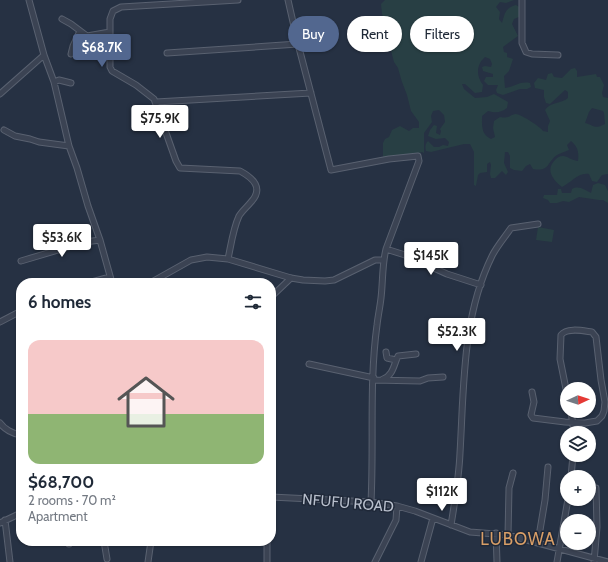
<!DOCTYPE html>
<meta charset="utf-8">
<style>
body{margin:0;font-family:Cabin,sans-serif;background:#f2f2f3;color:#1f2937;height:100vh;display:flex;flex-direction:column;font-size:15px;white-space:nowrap}
*{box-sizing:border-box;margin:0}
p{font-size:13px;color:#747a83}
.icon{flex:none;width:22px;height:22px;fill:none;stroke:currentColor;stroke-width:2;stroke-linecap:round;stroke-linejoin:round}
.map{position:relative;flex:1;overflow:hidden}
.panel{position:absolute;left:16px;top:278px;width:260px;height:268px;display:flex;flex-direction:column;background:#fff;border-radius:16px;box-shadow:0 1px 3px #0004}
.panel>*{flex:none}
.banner{position:absolute;left:288px;top:16px;width:260px;height:36px;display:flex;gap:8px}
.needle{width:26px;rotate:87deg}
.tools{position:absolute;left:560px;top:382px;display:grid;gap:8px}
.tools a{display:grid;place-items:center;width:36px;height:36px;border-radius:50%;background:#fff;box-shadow:0 1px 3px #0004;font-size:20px}
.price{position:absolute;translate:-50% -34px;padding:0 9px;border-radius:4px;background:#fff;color:#222;font-size:13px;line-height:26px;filter:drop-shadow(0 1px 2px #0008)}
.price::after{content:'';position:absolute;left:50%;top:24px;width:12px;height:9px;margin-left:-6px;background:inherit;clip-path:polygon(0 0,100% 0,50% 100%)}
.price.active{background:#52678f;color:#fff}
ul{padding:0;list-style:none}
li{display:grid;align-content:center;gap:8px;height:212px;padding:0 12px}
li span{display:grid;place-items:center;height:124px;border-radius:12px;color:#555}
li>.icon{margin-inline-start:auto}
span .icon{width:72px;height:72px;fill:#fffc;stroke-width:1}
li b{font-size:17px}
h2{display:flex;justify-content:space-between;align-items:center;height:48px;padding:0 12px;font-size:17px}
.pill{padding:0 14px;border-radius:18px;background:#fff;box-shadow:0 1px 3px #0004;font-size:14px;line-height:36px}
.pill.active{background:#52678f;color:#fff}
.map>svg:first-child{display:block}
.green{fill:#283f44;fill-rule:evenodd}
.lines{fill:none;stroke-linecap:round;stroke-linejoin:round}
.minor-casing{stroke:#596170;stroke-width:7}
.minor{stroke:#3b4353;stroke-width:5}
.labels{text-anchor:middle;stroke-width:3;stroke-linejoin:round;paint-order:stroke}
.street-label{font-size:15px;fill:#b8bfcc;stroke:#1f2838}
.quarter-label{font-size:17px;letter-spacing:1px;fill:#d89e67;stroke:#1f2838}
</style>
<div class="map">
<svg width="608" height="562" viewBox="0 0 608 562">
<rect width="100%" height="100%" fill="#263143"/>
<path class="green" d="M 385,0 L 514,0 L 506,3 L 500,2 L 496,7 L 500,12 L 499,19 L 502,23 C 505,13 505,8 516,5 L 524,10 L 525,15 L 524,21 L 520,20 L 519,17 L 514,19 L 512,24 L 518,36 L 503,47 L 504,52 L 507,53 L 507,57 L 513,59 L 509,71 L 504,76 L 505,88 C 516,87 518,81 530,83 L 531,87 L 527,89 L 520,89 L 503,95 L 497,93 L 496,90 L 498,85 L 488,85 L 484,81 L 486,77 L 493,77 L 493,74 L 483,71 L 482,67 L 485,66 L 491,67 L 492,64 L 490,59 L 485,57 C 476,65 476,76 483,85 L 482,92 L 475,93 L 465,84 L 462,84 L 464,89 L 475,98 L 487,97 L 494,94 L 508,102 L 507,108 C 500,113 496,113 488,111 L 482,116 C 482,126 481,134 491,139 L 495,137 L 493,128 L 494,121 L 500,117 C 511,119 508,115 516,114 C 520,114 541,127 543,131 L 548,132 L 548,126 L 550,121 L 545,110 C 550,102 561,104 568,98 L 568,92 L 565,90 L 550,104 L 546,103 L 544,97 L 544,90 L 535,88 L 534,83 L 538,78 L 546,80 L 548,74 L 552,73 L 554,77 L 562,78 L 571,69 L 575,68 L 577,71 L 577,77 L 596,74 L 597,77 L 600,77 L 604,85 L 602,93 L 603,97 L 608,98 L 608,174 L 602,175 L 597,182 L 592,181 L 589,174 C 578,172 571,183 562,187 C 553,180 545,170 555,160 C 557,158 559,156 563,156 C 568,156 570,160 578,161 C 579,152 578,147 571,141 L 567,145 L 569,150 C 565,152 560,153 557,155 C 546,163 550,172 533,169 L 530,164 L 526,166 L 522,171 L 514,170 L 510,168 L 510,156 L 508,152 L 505,152 L 504,163 L 508,172 L 506,175 L 502,171 L 495,178 L 491,178 L 490,174 L 491,165 L 490,162 L 487,164 L 487,172 L 480,173 L 478,175 L 476,186 L 474,185 L 474,152 L 470,144 L 464,144 L 431,152 L 426,151 C 425,147 425,144 428,141 L 434,147 L 439,147 L 443,145 L 448,146 L 449,142 L 445,138 L 436,139 L 428,136 L 430,130 L 434,125 L 437,126 L 436,133 L 440,135 L 441,131 L 440,129 L 445,122 L 444,115 L 439,110 L 433,111 L 431,116 L 432,122 L 424,133 L 424,153 L 422,152 L 411,156 L 383,160 L 383,143 L 385,139 L 389,137 L 392,130 L 400,126 L 409,131 L 413,128 L 419,128 L 419,122 L 411,111 L 407,95 L 402,82 L 398,68 L 394,62 L 390,47 L 387,27 L 382,14 L 381,4 ZM 592,108 L 603,111 L 604,113 L 605,124 C 594,130 594,125 585,123 L 589,112 Z
M 598,183 L 605,185 L 608,191 L 608,203 L 603,200 L 599,200 L 579,197 L 569,202 L 563,201 L 557,203 L 550,203 L 548,200 L 543,198 L 544,195 L 557,195 L 558,189 L 561,189 L 562,193 L 571,193 L 572,189 C 579,185 585,190 591,193 L 593,185 Z
M 538,227 L 554,230 L 552,242 L 536,240 Z"/>
<g class="lines">
<defs>
<path id="minor" d="M 29,0 L 44,55 L 54,82 L 69,146 L 77,168 L 88,206 L 100,240 L 112,283
M 288,0 L 298,44 L 331,170 L 389,159 L 418,156 L 419,161 L 386,249 C 382,265 383,281 381,298 C 380,307 378,316 377,325 C 369,383 374,443 371,502
M 522,0 L 522,43 L 526,52 L 532,54 L 558,55
M 62,19 L 71,24 L 87,36 L 110,32
M 167,53 L 298,44
M 71,54 L 73,46 L 80,31
M 54,82 L 59,80 L 71,83
M 0,94 L 44,55
M 156,102 L 311,93
M 4,130 L 15,136 L 30,139 L 39,142 L 69,146
M 386,249 L 405,255 L 447,274 L 481,285
M 228,259 C 231,245 233,229 239,216 C 242,211 247,207 251,202 C 264,188 253,178 240,171 L 180,168 L 176,161 L 154,99 L 136,85 L 112,71 L 110,67 L 110,19 L 113,11 L 121,7 L 238,0
M 21,261 L 85,242 L 100,240
M 88,283 L 110,277
M 150,283 L 191,260 L 207,257 L 228,259 L 291,278 L 303,280 L 325,281 L 334,280 L 375,260 L 383,260
M 271,297 L 291,278
M 0,322 L 21,311
M 386,352 L 387,358 L 396,360
M 309,364 L 374,378
M 383,379 C 393,376 394,364 398,356 L 416,354
M 374,380 L 420,381 L 428,378 L 443,377
M 532,392 L 534,402 L 531,415 L 533,418 L 565,422 L 585,423 L 597,421 L 602,416 L 604,411 L 605,402 L 601,380 L 596,337 L 592,332 C 584,331 567,327 561,335 L 560,359 L 567,394
M 571,411 L 574,433
M 0,423 C 4,429 13,434 21,435
M 571,477 L 573,455
M 271,497 L 371,502 L 397,506 L 415,511 L 470,532 L 508,535 L 608,562
M 5,520 L 10,562
M 0,523 L 21,513
M 451,525 C 455,501 459,477 460,453 C 464,386 462,317 492,256 C 497,246 505,237 511,228 L 538,224
M 496,533 L 497,562
M 508,535 L 509,488 L 513,473
M 104,541 L 107,559
M 538,542 L 545,500 L 548,467
M 69,544 L 69,541
M 148,562 L 151,541
M 267,562 L 267,541
M 375,562 L 396,520 L 397,506
M 421,562 L 433,518
M 557,562 L 568,499
M 594,562 L 597,527 L 596,488"/>
</defs>
<use href="#minor" class="minor-casing"/>
<use href="#minor" class="minor"/>
</g>
<g class="labels">
<g class="street-label">
<text transform="translate(348 503) rotate(5)" y="5">NFUFU ROAD</text>
</g>
<g class="quarter-label">
<text x="518" y="545">LUBOWA</text>
</g>
</g>
</svg>
<div class="tools">
<a><svg class="needle" viewBox="-14 -14 28 28"><path d="M0-13l5 13h-10z" fill="#e53935"/><path d="M0 13l5-13h-10z" fill="#747a83"/></svg></a>
<a><svg class="icon" aria-label="layers" viewBox="0 0 24 24"><path d="M12 4l9 5-9 5-9-5zM3 14l9 5 9-5"/></svg></a>
<a>+</a>
<a>−</a>
</div>
<b class="price active" style="left:102px;top:68px">$68.7K</b>
<b class="price" style="left:160px;top:139px">$75.9K</b>
<b class="price" style="left:62px;top:258px">$53.6K</b>
<b class="price" style="left:431px;top:276px">$145K</b>
<b class="price" style="left:457px;top:352px">$52.3K</b>
<b class="price" style="left:442px;top:512px">$112K</b>
<div class="banner">
<a class="pill active">Buy</a>
<a class="pill">Rent</a>
<a class="pill">Filters</a>
</div>
<section class="panel">
<h2>6 homes<svg class="icon" aria-label="filters" viewBox="0 0 24 24"><path d="M4 7h16M4 17h16"/><circle cx="9" cy="7" r="2"/><circle cx="15" cy="17" r="2"/></svg></h2>
<ul>
<li><span style="background:linear-gradient(#f6c9c9 60%,#8fb573 0)"><svg class="icon" aria-label="home" viewBox="0 0 24 24"><path d="M3 11l9-7 9 7M6 9v11h12V9"/></svg></span><div><b>$68,700</b><p>2 rooms · 70 m²</p><p>Apartment</p></div></li>
</ul>
</section>
</div>
